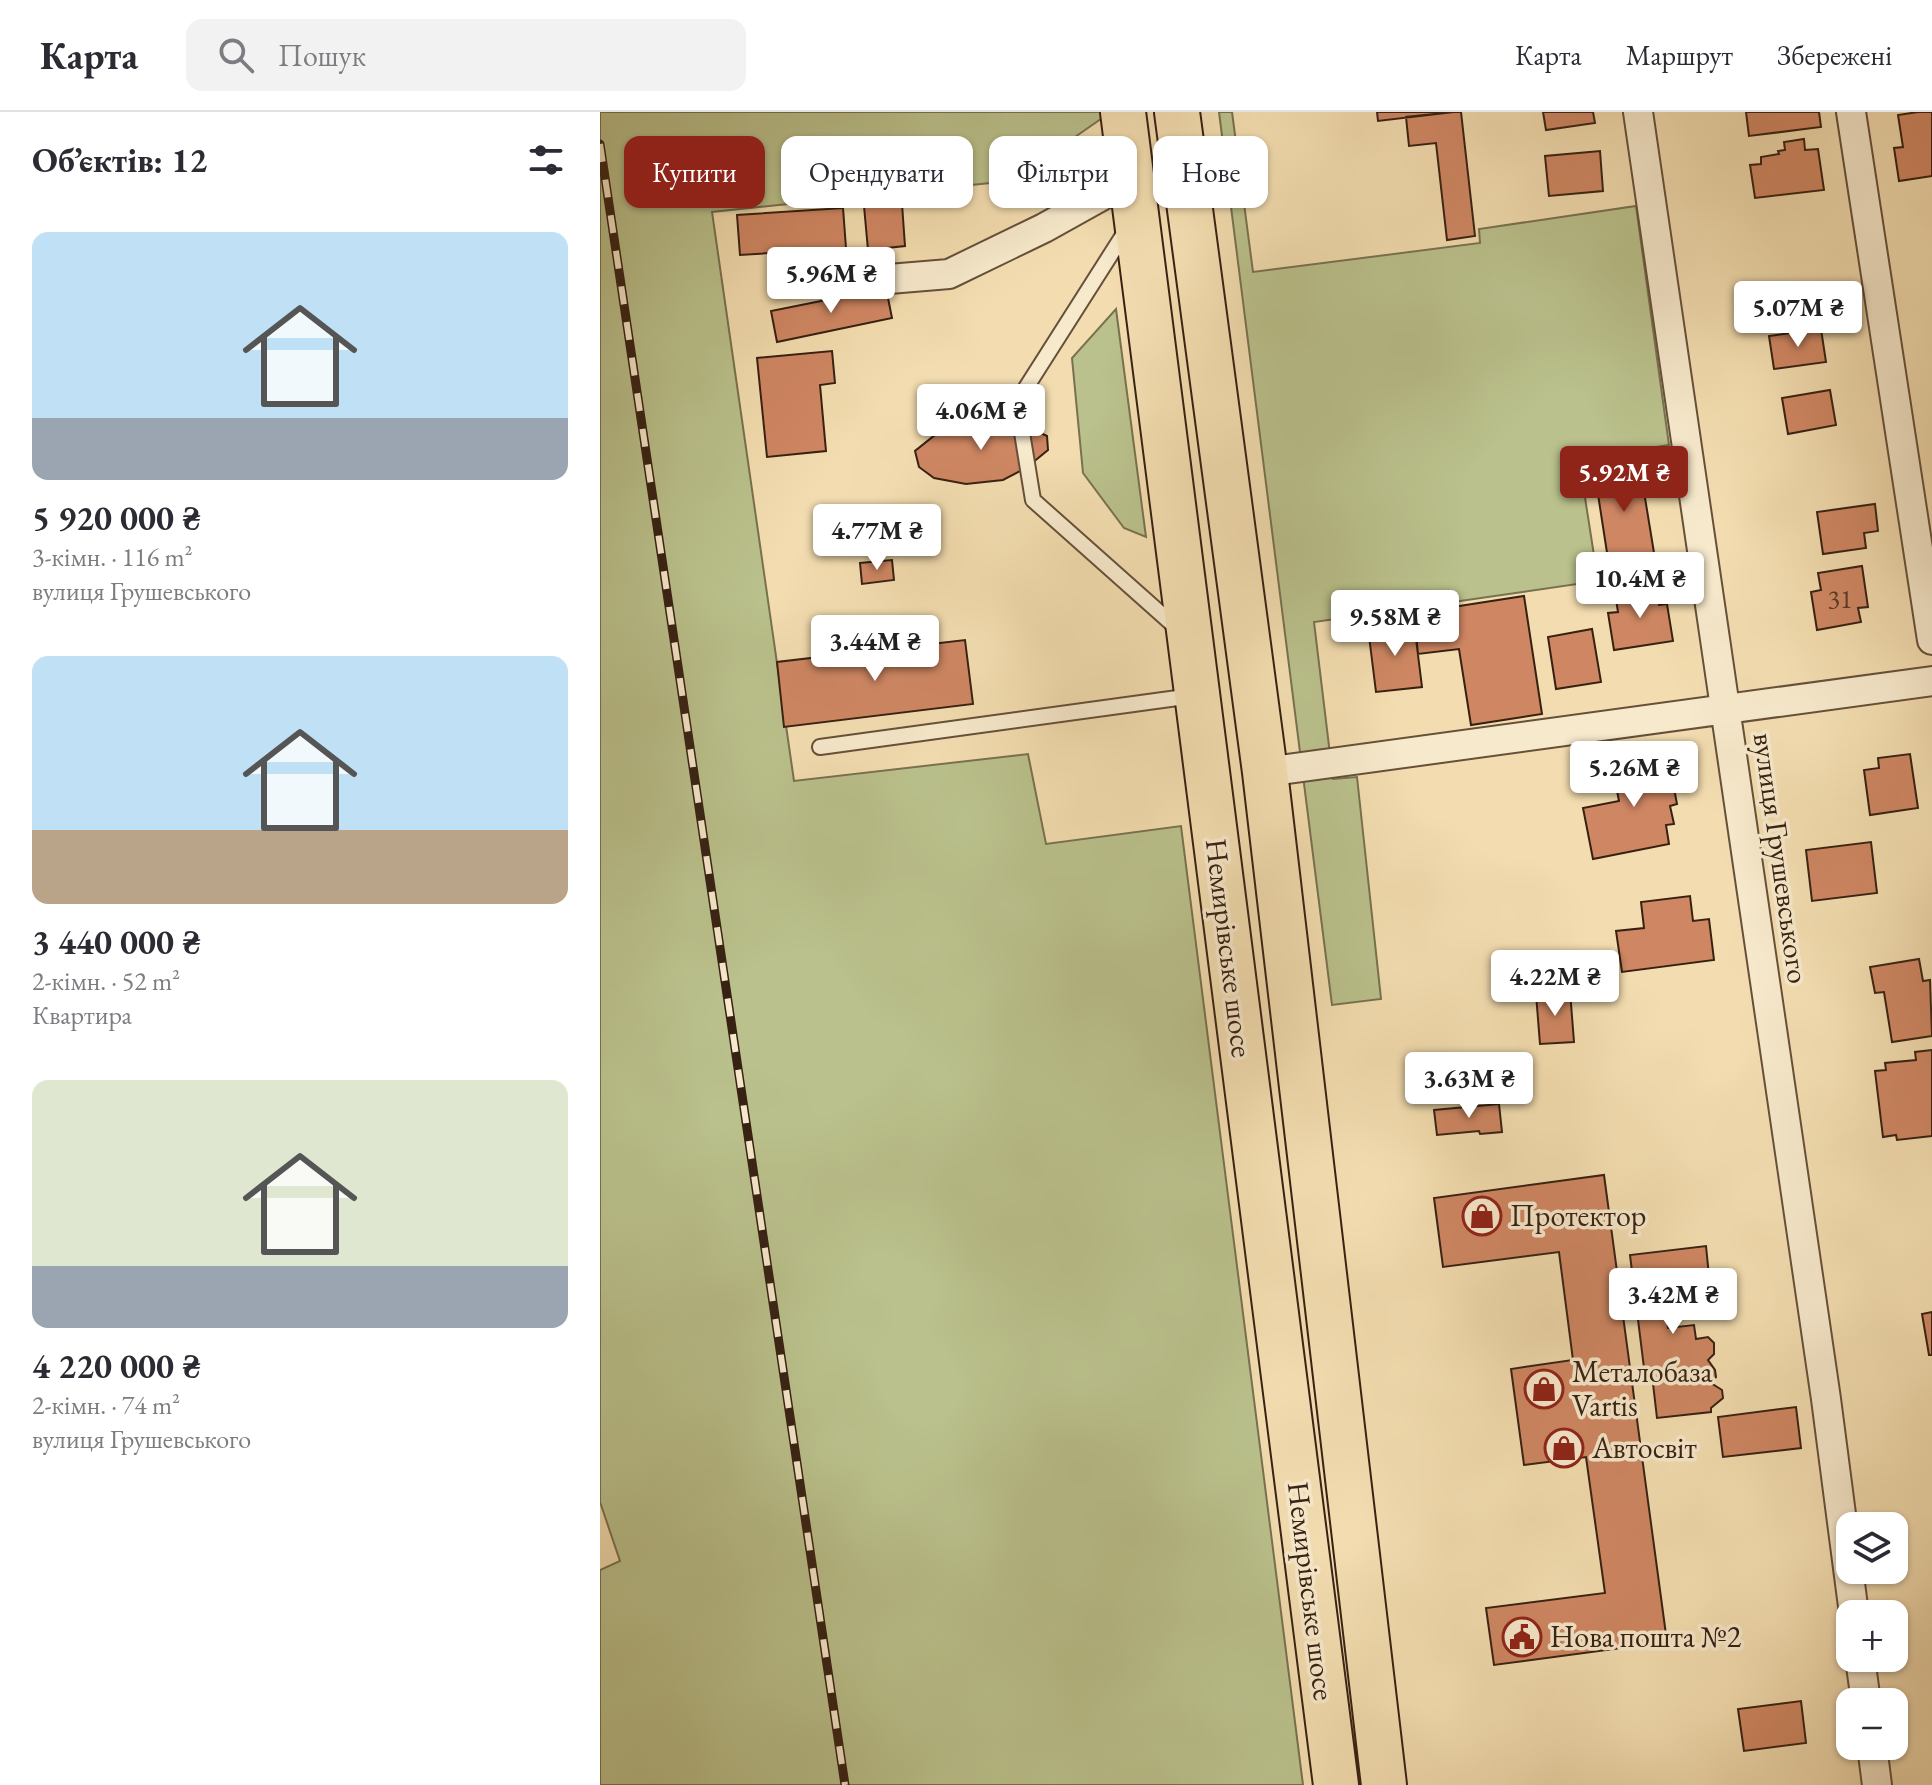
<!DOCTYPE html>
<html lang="uk">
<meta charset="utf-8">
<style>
body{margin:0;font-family:"EB Garamond",serif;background:#f2f2f3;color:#2b2b33;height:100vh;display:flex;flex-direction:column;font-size:30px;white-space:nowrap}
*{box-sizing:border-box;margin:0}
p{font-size:26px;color:#7c7c81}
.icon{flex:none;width:44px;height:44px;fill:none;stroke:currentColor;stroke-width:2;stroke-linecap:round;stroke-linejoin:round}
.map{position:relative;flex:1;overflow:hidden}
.details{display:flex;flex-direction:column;background:#fff;width:600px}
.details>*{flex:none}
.guide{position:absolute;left:24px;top:24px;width:760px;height:72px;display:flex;gap:16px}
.controls{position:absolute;left:1236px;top:1400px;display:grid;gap:16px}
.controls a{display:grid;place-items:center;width:72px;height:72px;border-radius:16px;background:#fff;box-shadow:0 2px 6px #0004;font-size:40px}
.price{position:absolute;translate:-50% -68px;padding:0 18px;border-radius:8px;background:#fff;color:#222;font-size:26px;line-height:52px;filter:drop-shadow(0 2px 4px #0008)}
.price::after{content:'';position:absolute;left:50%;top:48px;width:24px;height:18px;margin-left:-12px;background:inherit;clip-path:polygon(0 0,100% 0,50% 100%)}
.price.selected{background:#8f2418;color:#fff}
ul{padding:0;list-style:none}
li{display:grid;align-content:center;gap:16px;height:424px;padding:0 32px}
li span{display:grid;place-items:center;height:248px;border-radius:16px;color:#555}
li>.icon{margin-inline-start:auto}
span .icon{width:144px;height:144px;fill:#fffc;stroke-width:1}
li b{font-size:34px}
h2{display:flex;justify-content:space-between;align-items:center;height:96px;padding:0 32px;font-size:34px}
.pill{padding:0 28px;border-radius:16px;background:#fff;box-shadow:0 2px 6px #0004;font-size:28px;line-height:72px}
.pill.selected{background:#8f2418;color:#fff}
header{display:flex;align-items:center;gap:48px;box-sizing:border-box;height:112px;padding:0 40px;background:#fff;border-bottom:2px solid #e1e1e2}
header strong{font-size:38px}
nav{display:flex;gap:44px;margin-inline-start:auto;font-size:28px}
.search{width:560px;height:72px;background:#f2f2f3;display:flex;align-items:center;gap:20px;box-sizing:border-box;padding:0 28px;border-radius:16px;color:#7c7c81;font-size:30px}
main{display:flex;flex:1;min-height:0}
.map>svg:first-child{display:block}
.green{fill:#bac18c;stroke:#787150;stroke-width:2}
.building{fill:#cf8763;stroke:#372113;stroke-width:2}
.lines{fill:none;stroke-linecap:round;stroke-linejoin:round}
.service-casing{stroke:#66503a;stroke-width:18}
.minor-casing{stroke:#66503a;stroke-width:32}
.primary-casing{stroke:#372113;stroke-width:48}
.service{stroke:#f7e9cc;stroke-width:14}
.minor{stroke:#f7e9cc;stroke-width:28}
.primary{stroke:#f3ddb0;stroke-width:44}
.rail-casing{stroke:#372113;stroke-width:9}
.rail{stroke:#f7e9cc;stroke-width:6;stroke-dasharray:18;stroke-linecap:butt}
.labels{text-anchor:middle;stroke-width:7;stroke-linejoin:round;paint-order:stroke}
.number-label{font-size:26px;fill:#5d3a27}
.street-label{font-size:30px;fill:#372113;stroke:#f7e9cc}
.poi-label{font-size:30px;fill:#372113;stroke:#f7e9cc;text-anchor:start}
</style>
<header>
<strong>Карта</strong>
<div class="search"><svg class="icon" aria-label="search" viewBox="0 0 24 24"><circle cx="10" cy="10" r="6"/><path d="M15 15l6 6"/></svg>Пошук</div>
<nav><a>Карта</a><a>Маршрут</a><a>Збережені</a></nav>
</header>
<main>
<section class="details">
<h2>Об’єктів: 12<svg class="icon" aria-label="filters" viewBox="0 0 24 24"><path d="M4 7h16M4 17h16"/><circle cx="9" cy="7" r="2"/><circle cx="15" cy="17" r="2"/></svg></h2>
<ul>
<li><span style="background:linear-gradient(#bfe0f5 75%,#9aa5b1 0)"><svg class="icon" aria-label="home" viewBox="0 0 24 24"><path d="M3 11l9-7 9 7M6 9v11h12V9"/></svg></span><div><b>5 920 000 ₴</b><p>3-кімн. · 116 m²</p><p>вулиця Грушевського</p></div></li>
<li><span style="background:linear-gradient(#bfe0f5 70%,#b9a48a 0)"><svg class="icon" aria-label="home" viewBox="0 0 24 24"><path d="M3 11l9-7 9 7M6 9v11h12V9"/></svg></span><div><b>3 440 000 ₴</b><p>2-кімн. · 52 m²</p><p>Квартира</p></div></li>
<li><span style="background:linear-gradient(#dfe7d0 75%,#9aa5b1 0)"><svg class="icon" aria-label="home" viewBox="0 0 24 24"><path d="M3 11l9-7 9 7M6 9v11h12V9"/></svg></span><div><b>4 220 000 ₴</b><p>2-кімн. · 74 m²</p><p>вулиця Грушевського</p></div></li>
</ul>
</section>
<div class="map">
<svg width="1332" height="1673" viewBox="0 0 1332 1673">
<rect width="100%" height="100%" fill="#f3ddb0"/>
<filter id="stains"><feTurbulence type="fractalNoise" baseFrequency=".0025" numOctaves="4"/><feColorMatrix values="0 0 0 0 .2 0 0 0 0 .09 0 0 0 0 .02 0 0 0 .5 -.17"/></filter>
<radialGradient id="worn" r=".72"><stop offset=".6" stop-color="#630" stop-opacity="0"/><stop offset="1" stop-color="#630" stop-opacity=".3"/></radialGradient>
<path class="green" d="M 0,0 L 507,0 L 508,2 L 432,55 L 400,70 L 112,100 L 194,669 L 428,642 L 446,732 L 581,714 L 703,1673 L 0,1673 L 0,1458 L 20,1449 L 0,1390 Z
M 619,0 L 632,0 L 653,160 L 880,131 L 879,117 L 1036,94 L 1069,333 L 979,347 L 998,469 L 714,510 L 733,667 L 757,665 L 781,887 L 732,893 Z
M 516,197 L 546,425 L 524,416 L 483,361 L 472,246 Z"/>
<path class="building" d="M 777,0 L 854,0 L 778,9 Z
M 854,0 L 861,0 L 875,124 L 847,128 L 836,31 L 809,34 L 806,5 Z
M 943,0 L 993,0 L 995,11 L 946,18 Z
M 1146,0 L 1219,0 L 1221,15 L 1149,24 Z
M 1318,0 L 1332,0 L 1332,64 L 1299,69 L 1294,36 L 1303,35 L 1298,3 Z
M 1204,27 L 1205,38 L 1218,37 L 1224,78 L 1155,86 L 1150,53 L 1161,52 L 1161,45 L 1179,42 L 1178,39 L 1185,38 L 1184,30 Z
M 1000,39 L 1003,79 L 949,84 L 945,44 Z
M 302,92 L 305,134 L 268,138 L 264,94 Z
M 243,96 L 246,136 L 140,143 L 137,103 Z
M 286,176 L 292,206 L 177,230 L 171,199 Z
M 1221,217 L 1226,250 L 1174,257 L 1169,224 Z
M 232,239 L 235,271 L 220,273 L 226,339 L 167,345 L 157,246 Z
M 1230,278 L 1236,313 L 1188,322 L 1182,286 Z
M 398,308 L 419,311 L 447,324 L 448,338 L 426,356 L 403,368 L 366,372 L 334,366 L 319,355 L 315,339 L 335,323 L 364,312 Z
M 1038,343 L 1056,453 L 1010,460 L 993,350 Z
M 1275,392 L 1278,419 L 1264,421 L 1266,436 L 1223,442 L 1217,400 Z
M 292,448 L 294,468 L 262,472 L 260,451 Z
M 1262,454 L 1268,495 L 1258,496 L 1261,510 L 1217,518 L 1211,480 L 1221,478 L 1218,461 Z
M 1056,475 L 1059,493 L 1067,492 L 1073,529 L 1014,538 L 1008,501 L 1018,500 L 1015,481 Z
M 924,484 L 942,602 L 871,613 L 859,537 L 818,542 L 814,501 Z
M 814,511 L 822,575 L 776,580 L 768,516 Z
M 992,517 L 1001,570 L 956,577 L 948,525 Z
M 365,528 L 373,592 L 184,615 L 177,550 Z
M 1067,639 L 1077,692 L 1070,694 L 1074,712 L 1066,713 L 1069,732 L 993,747 L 983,696 L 1019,689 L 1012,653 L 1049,646 L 1048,642 Z
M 1310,642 L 1318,696 L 1270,703 L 1264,658 L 1279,656 L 1278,646 Z
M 1271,730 L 1277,781 L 1212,789 L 1206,738 Z
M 1090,784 L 1093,809 L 1109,807 L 1114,848 L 1022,860 L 1016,819 L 1044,816 L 1041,790 Z
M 1319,847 L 1323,869 L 1330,868 L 1332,924 L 1292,930 L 1284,880 L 1275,881 L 1270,855 Z
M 970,879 L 974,930 L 940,932 L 936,882 Z
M 1332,938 L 1332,1024 L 1297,1028 L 1296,1023 L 1283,1025 L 1275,959 L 1286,958 L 1285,951 L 1316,948 L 1315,940 Z
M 899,992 L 902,1020 L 880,1022 L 879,1019 L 837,1023 L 834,998 Z
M 1004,1063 L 1067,1530 L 894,1553 L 886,1496 L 1005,1481 L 986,1345 L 924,1353 L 911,1257 L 973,1248 L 959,1140 L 843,1155 L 834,1086 Z
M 1106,1134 L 1109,1164 L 1062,1169 L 1068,1216 L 1094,1213 L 1096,1227 L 1108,1225 L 1114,1231 L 1114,1242 L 1108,1248 L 1115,1258 L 1116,1265 L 1111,1271 L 1122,1278 L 1123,1286 L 1111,1296 L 1111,1300 L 1057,1306 L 1052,1263 L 1045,1264 L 1030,1143 Z
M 1332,1200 L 1332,1243 L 1329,1243 L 1322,1202 Z
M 1196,1295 L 1201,1336 L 1123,1345 L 1118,1305 Z
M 1201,1589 L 1206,1631 L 1144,1639 L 1138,1597 Z"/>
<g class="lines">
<defs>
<path id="service" d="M 527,117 L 417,290 L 433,388 L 578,517
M 220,635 L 592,584"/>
<path id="minor" d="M 1038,0 L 1226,1287 L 1254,1502
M 1251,0 L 1332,528
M 253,170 L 349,162 L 444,116 L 532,67
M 665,660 L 1332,569
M 1260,1546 L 1266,1590
M 1272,1634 L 1277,1673"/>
<path id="primary" d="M 523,0 L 736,1673
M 577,0 L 665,660 L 784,1673"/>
</defs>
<use href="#service" class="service-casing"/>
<use href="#minor" class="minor-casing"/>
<use href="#primary" class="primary-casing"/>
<use href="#service" class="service"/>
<use href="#minor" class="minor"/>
<use href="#primary" class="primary"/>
<defs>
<path id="rail" d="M 0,32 L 245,1673"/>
</defs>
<use href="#rail" class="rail-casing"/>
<use href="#rail" class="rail"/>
</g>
<defs>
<symbol id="shop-ring" viewBox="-11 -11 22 22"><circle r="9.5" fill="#f7e9cc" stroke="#8f2418" stroke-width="1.5"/><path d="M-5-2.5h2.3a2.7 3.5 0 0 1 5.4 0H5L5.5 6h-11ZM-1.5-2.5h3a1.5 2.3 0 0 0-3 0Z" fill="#8f2418"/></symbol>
<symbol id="civic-ring" viewBox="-11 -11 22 22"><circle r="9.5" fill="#f7e9cc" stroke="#8f2418" stroke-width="1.5"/><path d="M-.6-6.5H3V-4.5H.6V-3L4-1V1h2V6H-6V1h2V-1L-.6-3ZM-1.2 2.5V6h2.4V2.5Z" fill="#8f2418"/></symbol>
</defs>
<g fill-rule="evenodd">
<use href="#shop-ring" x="860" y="1082" width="44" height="44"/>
<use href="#shop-ring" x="922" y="1255" width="44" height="44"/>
<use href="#shop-ring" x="942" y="1314" width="44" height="44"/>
<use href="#civic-ring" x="900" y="1503" width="44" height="44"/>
</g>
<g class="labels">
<g class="number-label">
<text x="1240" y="496">31</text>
</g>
<g class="street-label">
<text transform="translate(1181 746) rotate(82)" y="10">вулиця Грушевського</text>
<text transform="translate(629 836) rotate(83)" y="10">Немирівське шосе</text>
<text transform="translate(711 1479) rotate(83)" y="10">Немирівське шосе</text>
</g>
<g class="poi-label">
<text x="910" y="1114">Протектор</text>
<text x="972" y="1270">Металобаза<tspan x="972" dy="34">Vartis</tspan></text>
<text x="992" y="1346">Автосвіт</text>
<text x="950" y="1535">Нова пошта №2</text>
</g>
</g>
<rect width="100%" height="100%" filter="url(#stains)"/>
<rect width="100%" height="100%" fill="url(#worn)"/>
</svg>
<div class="controls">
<a><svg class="icon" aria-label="layers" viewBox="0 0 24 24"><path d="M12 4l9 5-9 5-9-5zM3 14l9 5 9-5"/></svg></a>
<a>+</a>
<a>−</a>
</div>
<b class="price" style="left:231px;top:203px">5.96M ₴</b>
<b class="price" style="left:1198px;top:237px">5.07M ₴</b>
<b class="price" style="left:381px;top:340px">4.06M ₴</b>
<b class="price selected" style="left:1024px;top:402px">5.92M ₴</b>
<b class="price" style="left:277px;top:460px">4.77M ₴</b>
<b class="price" style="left:1040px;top:508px">10.4M ₴</b>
<b class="price" style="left:795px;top:546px">9.58M ₴</b>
<b class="price" style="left:275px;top:571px">3.44M ₴</b>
<b class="price" style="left:1034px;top:697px">5.26M ₴</b>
<b class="price" style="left:955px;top:906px">4.22M ₴</b>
<b class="price" style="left:869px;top:1008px">3.63M ₴</b>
<b class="price" style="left:1073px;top:1224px">3.42M ₴</b>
<div class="guide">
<a class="pill selected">Купити</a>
<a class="pill">Орендувати</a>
<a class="pill">Фільтри</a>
<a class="pill">Нове</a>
</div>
</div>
</main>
